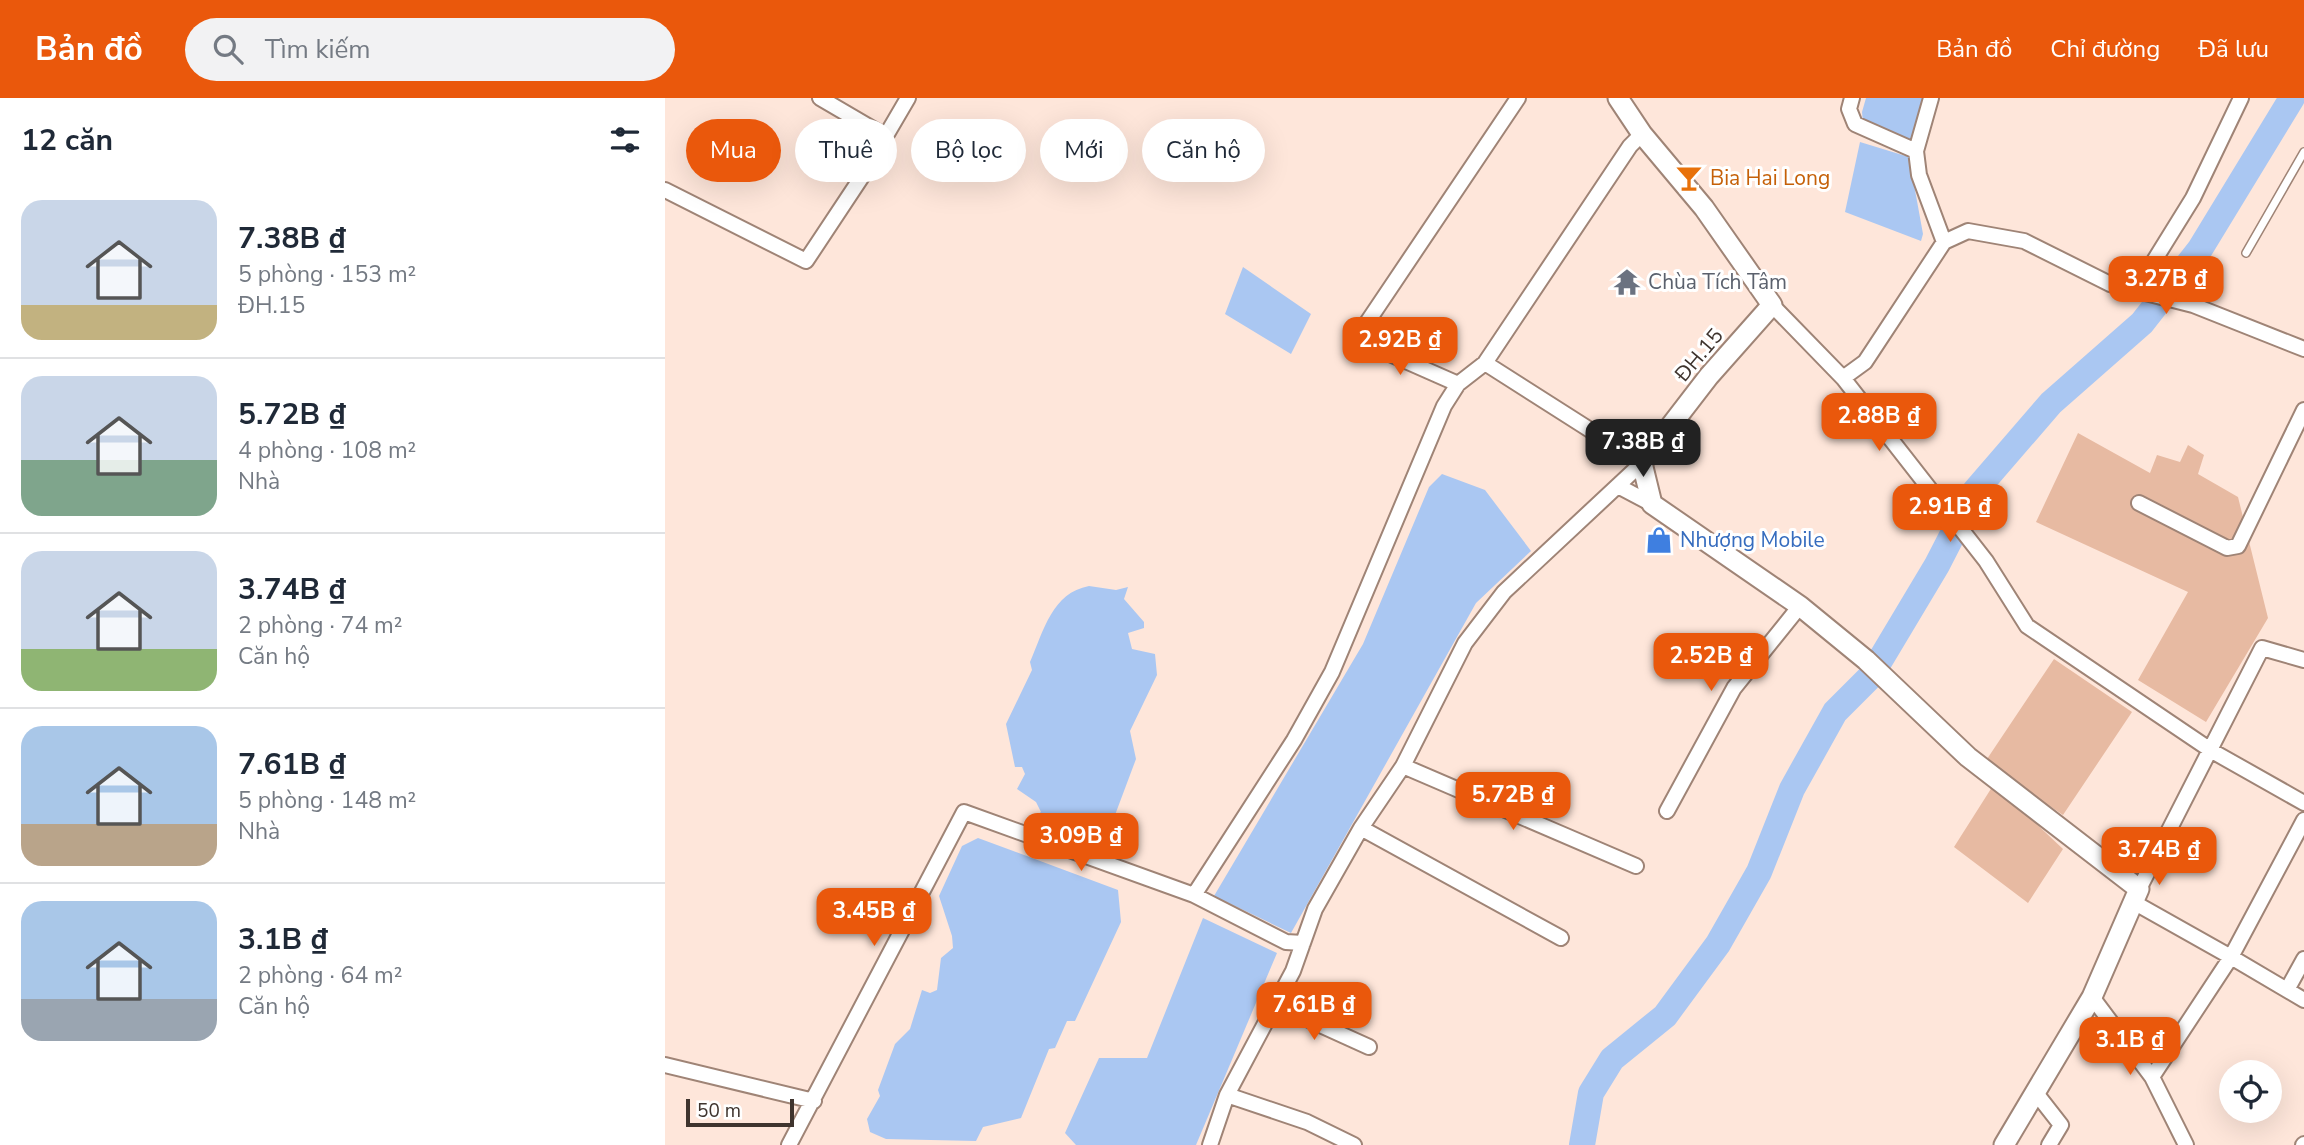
<!DOCTYPE html>
<html lang="vi">
<meta charset="utf-8">
<style>
body{margin:0;font-family:"Nunito Sans",sans-serif;background:#f2f2f3;color:#1f2937;height:100vh;display:flex;flex-direction:column;font-size:26px;white-space:nowrap}
*{box-sizing:border-box;margin:0}
p{font-size:23px;color:#747a83}
.icon{flex:none;width:38px;height:38px;fill:none;stroke:currentColor;stroke-width:2;stroke-linecap:round;stroke-linejoin:round}
.map{position:relative;flex:1;overflow:hidden}
.sheet{display:flex;flex-direction:column;background:#fff;width:665px}
.sheet>*{flex:none}
.banner{position:absolute;left:21px;top:21px;width:665px;height:63px;display:flex;gap:14px}
.buttons{position:absolute;left:1554px;top:962px;display:grid;gap:14px}
.buttons a{display:grid;place-items:center;width:63px;height:63px;border-radius:50%;background:#fff;box-shadow:0 7px 28px #0002;font-size:35px}
.scale{position:absolute;left:21px;bottom:18px;width:108px;box-sizing:border-box;padding-left:7px;border:4px solid #3f342e;border-top:0;font-size:19px;line-height:24px;white-space:nowrap;color:#3f342e;-webkit-text-stroke:5px #fff;paint-order:stroke}
.price{position:absolute;translate:-50% -60px;padding:0 16px;border-radius:14px;background:#ea580c;color:#fff;font-size:23px;line-height:46px;filter:drop-shadow(0 2px 4px #0008)}
.price::after{content:'';position:absolute;left:50%;top:42px;width:21px;height:16px;margin-left:-10px;background:inherit;clip-path:polygon(0 0,100% 0,50% 100%)}
.price.active{background:#222;color:#fff}
ul{padding:0;list-style:none}
li{display:flex;align-items:center;gap:21px;height:175px;padding:0 21px}
li+li{border-top:2px solid #e0e1e3}
li span{display:grid;place-items:center;flex:none;width:196px;height:140px;border-radius:21px;color:#555}
li>.icon{margin-inline-start:auto}
span .icon{width:84px;height:84px;fill:#fffc;stroke-width:1}
li b{font-size:30px}
h2{display:flex;justify-content:space-between;align-items:center;height:84px;padding:0 21px;font-size:30px}
.tag{padding:0 24px;border-radius:32px;background:#fff;box-shadow:0 7px 28px #0002;font-size:24px;line-height:63px}
.tag.active{background:#ea580c;color:#fff}
header{display:flex;align-items:center;gap:42px;box-sizing:border-box;height:98px;padding:0 35px;background:#ea580c;color:#fff}
header strong{font-size:33px}
nav{display:flex;gap:38px;margin-inline-start:auto;font-size:24px}
.search{width:490px;height:63px;background:#f2f2f3;display:flex;align-items:center;gap:18px;box-sizing:border-box;padding:0 24px;border-radius:38px;color:#747a83;font-size:26px}
main{display:flex;flex:1;min-height:0}
.map>svg:first-child{display:block}
.green{fill:#e7baa2}
.water{fill:#aac7f2}
.lines{fill:none;stroke-linecap:round;stroke-linejoin:round}
.river{stroke:#aac7f2;stroke-width:26}
.lane-casing{stroke:#9f8476;stroke-width:10}
.street-casing{stroke:#9f8476;stroke-width:18}
.secondary-casing{stroke:#9f8476;stroke-width:23}
.lane{stroke:#fff;stroke-width:7}
.street{stroke:#fff;stroke-width:14}
.secondary{stroke:#fff;stroke-width:19}
.labels{text-anchor:middle;stroke-width:6;stroke-linejoin:round;paint-order:stroke}
.food-label{font-size:21px;fill:#c56008;stroke:#fff;text-anchor:start}
.worship-label{font-size:21px;fill:#5b616d;stroke:#fff;text-anchor:start}
.street-label{font-size:21px;fill:#3f342e;stroke:#fff}
.shop-label{font-size:21px;fill:#366cbe;stroke:#fff;text-anchor:start}
</style>
<header>
<strong>Bản đồ</strong>
<div class="search"><svg class="icon" aria-label="search" viewBox="0 0 24 24"><circle cx="10" cy="10" r="6"/><path d="M15 15l6 6"/></svg>Tìm kiếm</div>
<nav><a>Bản đồ</a><a>Chỉ đường</a><a>Đã lưu</a></nav>
</header>
<main>
<section class="sheet">
<h2>12 căn<svg class="icon" aria-label="filters" viewBox="0 0 24 24"><path d="M4 7h16M4 17h16"/><circle cx="9" cy="7" r="2"/><circle cx="15" cy="17" r="2"/></svg></h2>
<ul>
<li><span style="background:linear-gradient(#c9d6e8 75%,#c2b280 0)"><svg class="icon" aria-label="home" viewBox="0 0 24 24"><path d="M3 11l9-7 9 7M6 9v11h12V9"/></svg></span><div><b>7.38B ₫</b><p>5 phòng · 153 m²</p><p>ĐH.15</p></div></li>
<li><span style="background:linear-gradient(#c9d6e8 60%,#7fa58c 0)"><svg class="icon" aria-label="home" viewBox="0 0 24 24"><path d="M3 11l9-7 9 7M6 9v11h12V9"/></svg></span><div><b>5.72B ₫</b><p>4 phòng · 108 m²</p><p>Nhà</p></div></li>
<li><span style="background:linear-gradient(#c9d6e8 70%,#8fb573 0)"><svg class="icon" aria-label="home" viewBox="0 0 24 24"><path d="M3 11l9-7 9 7M6 9v11h12V9"/></svg></span><div><b>3.74B ₫</b><p>2 phòng · 74 m²</p><p>Căn hộ</p></div></li>
<li><span style="background:linear-gradient(#a9c7e8 70%,#b9a48a 0)"><svg class="icon" aria-label="home" viewBox="0 0 24 24"><path d="M3 11l9-7 9 7M6 9v11h12V9"/></svg></span><div><b>7.61B ₫</b><p>5 phòng · 148 m²</p><p>Nhà</p></div></li>
<li><span style="background:linear-gradient(#a9c7e8 70%,#9aa5b1 0)"><svg class="icon" aria-label="home" viewBox="0 0 24 24"><path d="M3 11l9-7 9 7M6 9v11h12V9"/></svg></span><div><b>3.1B ₫</b><p>2 phòng · 64 m²</p><p>Căn hộ</p></div></li>
</ul>
</section>
<div class="map">
<svg width="1639" height="1047" viewBox="0 0 1639 1047">
<rect width="100%" height="100%" fill="#fee6da"/>
<path class="green" d="M 1413,335 L 1485,375 L 1492,357 L 1515,364 L 1523,347 L 1539,357 L 1533,376 L 1573,399 L 1603,520 L 1541,624 L 1473,582 L 1523,494 L 1371,424 Z
M 1389,561 L 1467,614 L 1398,717 L 1320,664 Z
M 1329,686 L 1398,751 L 1363,805 L 1289,749 Z"/>
<path class="water" d="M 1201,0 L 1265,0 L 1247,43 L 1198,24 L 1197,14 Z
M 1195,44 L 1244,59 L 1258,136 L 1256,143 L 1180,114 Z
M 578,169 L 646,216 L 626,256 L 560,216 Z
M 777,376 L 820,392 L 866,453 L 811,505 L 626,835 L 549,798 L 698,546 L 764,389 Z
M 424,488 L 451,492 L 463,489 L 459,501 L 479,524 L 479,530 L 463,535 L 467,551 L 490,556 L 492,577 L 465,633 L 471,661 L 444,733 L 433,728 L 421,730 L 420,724 L 412,724 L 411,718 L 404,718 L 396,726 L 392,715 L 382,720 L 371,718 L 376,714 L 371,704 L 352,691 L 360,676 L 357,669 L 350,669 L 341,626 L 367,572 L 365,564 C 379,532 387,495 424,488 Z
M 313,740 L 453,792 L 456,824 L 410,923 L 402,923 L 390,950 L 384,951 L 356,1020 L 318,1029 L 311,1043 L 221,1041 L 205,1034 L 202,1021 L 215,998 L 213,992 L 230,946 L 245,931 L 257,892 L 265,895 L 272,892 L 276,860 L 288,850 L 287,838 L 274,798 L 297,748 Z
M 538,820 L 612,855 L 531,1047 L 411,1047 L 400,1035 L 434,960 L 482,960 Z"/>
<g class="lines">
<path class="river" d="M 917,1047 L 926,995 L 947,961 L 1000,918 L 1053,846 L 1094,774 L 1127,691 L 1170,614 L 1205,579 L 1272,467 L 1310,393 L 1386,305 L 1477,225 L 1535,151 L 1627,0"/>
<defs>
<path id="lane" d="M 1581,155 L 1639,54"/>
<path id="street" d="M 155,0 L 220,38
M 1187,0 L 1184,11 L 1190,26 L 1251,53
M 1266,0 L 1251,53 L 1254,77 L 1279,144
M 0,92 L 141,163 L 198,77 L 243,0
M 1471,192 L 1528,100 L 1576,0
M 1107,207 L 1178,280 L 1200,264 L 1279,144 L 1303,133 L 1359,143 L 1445,186 L 1528,207 L 1639,251
M 1178,280 L 1321,463 L 1362,528 L 1547,653 L 1639,705
M 793,286 L 691,241 L 853,0
M 953,388 L 987,406
M 1474,405 L 1562,450 L 1573,448 L 1639,312
M 738,668 L 971,768
M 1002,713 L 1069,590 L 1135,508
M 1639,722 L 1566,859 L 1639,902
M 696,730 L 896,840
M 1474,791 L 1597,550 L 1639,562
M 529,797 L 629,642 L 667,574 L 779,308 L 793,286 L 820,265 L 965,48 L 977,36
M 1470,805 L 1566,859 L 1487,979
M 1622,892 L 1639,861
M 1427,899 L 1487,979 L 1521,1047
M 609,906 L 704,949
M 0,967 L 149,1003
M 1371,995 L 1396,1027 L 1384,1047
M 562,997 L 642,1024 L 689,1047
M 124,1047 L 299,714 L 529,797 L 621,844 L 638,845
M 545,1047 L 562,997 L 628,873 L 650,811 L 696,730 L 738,668 L 800,545 L 839,494 L 977,365 L 820,265
M 1638,1047 L 1639,1046"/>
<path id="secondary" d="M 953,0 L 977,36 L 1039,110 L 1107,207 L 1044,278 L 977,365 L 987,406 L 1135,508 L 1201,562 L 1303,659 L 1474,791 L 1427,899 L 1339,1047"/>
</defs>
<use href="#lane" class="lane-casing"/>
<use href="#street" class="street-casing"/>
<use href="#secondary" class="secondary-casing"/>
<use href="#lane" class="lane"/>
<use href="#street" class="street"/>
<use href="#secondary" class="secondary"/>
</g>
<defs>
<symbol id="bar-bare" viewBox="-9 -9 18 18"><path d="M-6-5H6L.8 .8V4.5H3.5V6h-7V4.5H-.8V.8Z" fill="#e8710a" stroke="#fff" stroke-width="2.5" paint-order="stroke"/></symbol>
<symbol id="temple-bare" viewBox="-9 -9 18 18"><path d="M0-6L5-2H3V0L6.5 2.5H4V6H1.5V3h-3V6H-4V2.5H-6.5L-3 0V-2H-5Z" fill="#6b7280" stroke="#fff" stroke-width="2.5" paint-order="stroke"/></symbol>
<symbol id="shop-bare" viewBox="-9 -9 18 18"><path d="M-5-2.5h2.3a2.7 3.5 0 0 1 5.4 0H5L5.5 6h-11ZM-1.5-2.5h3a1.5 2.3 0 0 0-3 0Z" fill="#3f7fe0" stroke="#fff" stroke-width="2.5" paint-order="stroke"/></symbol>
</defs>
<g fill-rule="evenodd">
<use href="#bar-bare" x="1005" y="61" width="38" height="38"/>
<use href="#temple-bare" x="943" y="165" width="38" height="38"/>
<use href="#shop-bare" x="975" y="423" width="38" height="38"/>
</g>
<g class="labels">
<g class="food-label">
<text x="1045" y="87">Bia Hai Long</text>
</g>
<g class="worship-label">
<text x="983" y="191">Chùa Tích Tâm</text>
</g>
<g class="street-label">
<text transform="translate(1034 257) rotate(-50)" y="7">ĐH.15</text>
</g>
<g class="shop-label">
<text x="1015" y="449">Nhượng Mobile</text>
</g>
</g>
</svg>
<div class="buttons">
<a><svg class="icon" aria-label="locate" viewBox="0 0 24 24"><circle cx="12" cy="12" r="6"/><path d="M12 2v4M12 18v4M2 12h4M18 12h4"/></svg></a>
</div>
<div class="scale">50 m</div>
<b class="price" style="left:1501px;top:218px">3.27B ₫</b>
<b class="price" style="left:735px;top:279px">2.92B ₫</b>
<b class="price" style="left:1214px;top:355px">2.88B ₫</b>
<b class="price active" style="left:978px;top:381px">7.38B ₫</b>
<b class="price" style="left:1285px;top:446px">2.91B ₫</b>
<b class="price" style="left:1046px;top:595px">2.52B ₫</b>
<b class="price" style="left:848px;top:734px">5.72B ₫</b>
<b class="price" style="left:416px;top:775px">3.09B ₫</b>
<b class="price" style="left:1494px;top:789px">3.74B ₫</b>
<b class="price" style="left:209px;top:850px">3.45B ₫</b>
<b class="price" style="left:649px;top:944px">7.61B ₫</b>
<b class="price" style="left:1465px;top:979px">3.1B ₫</b>
<div class="banner">
<a class="tag active">Mua</a>
<a class="tag">Thuê</a>
<a class="tag">Bộ lọc</a>
<a class="tag">Mới</a>
<a class="tag">Căn hộ</a>
</div>
</div>
</main>
